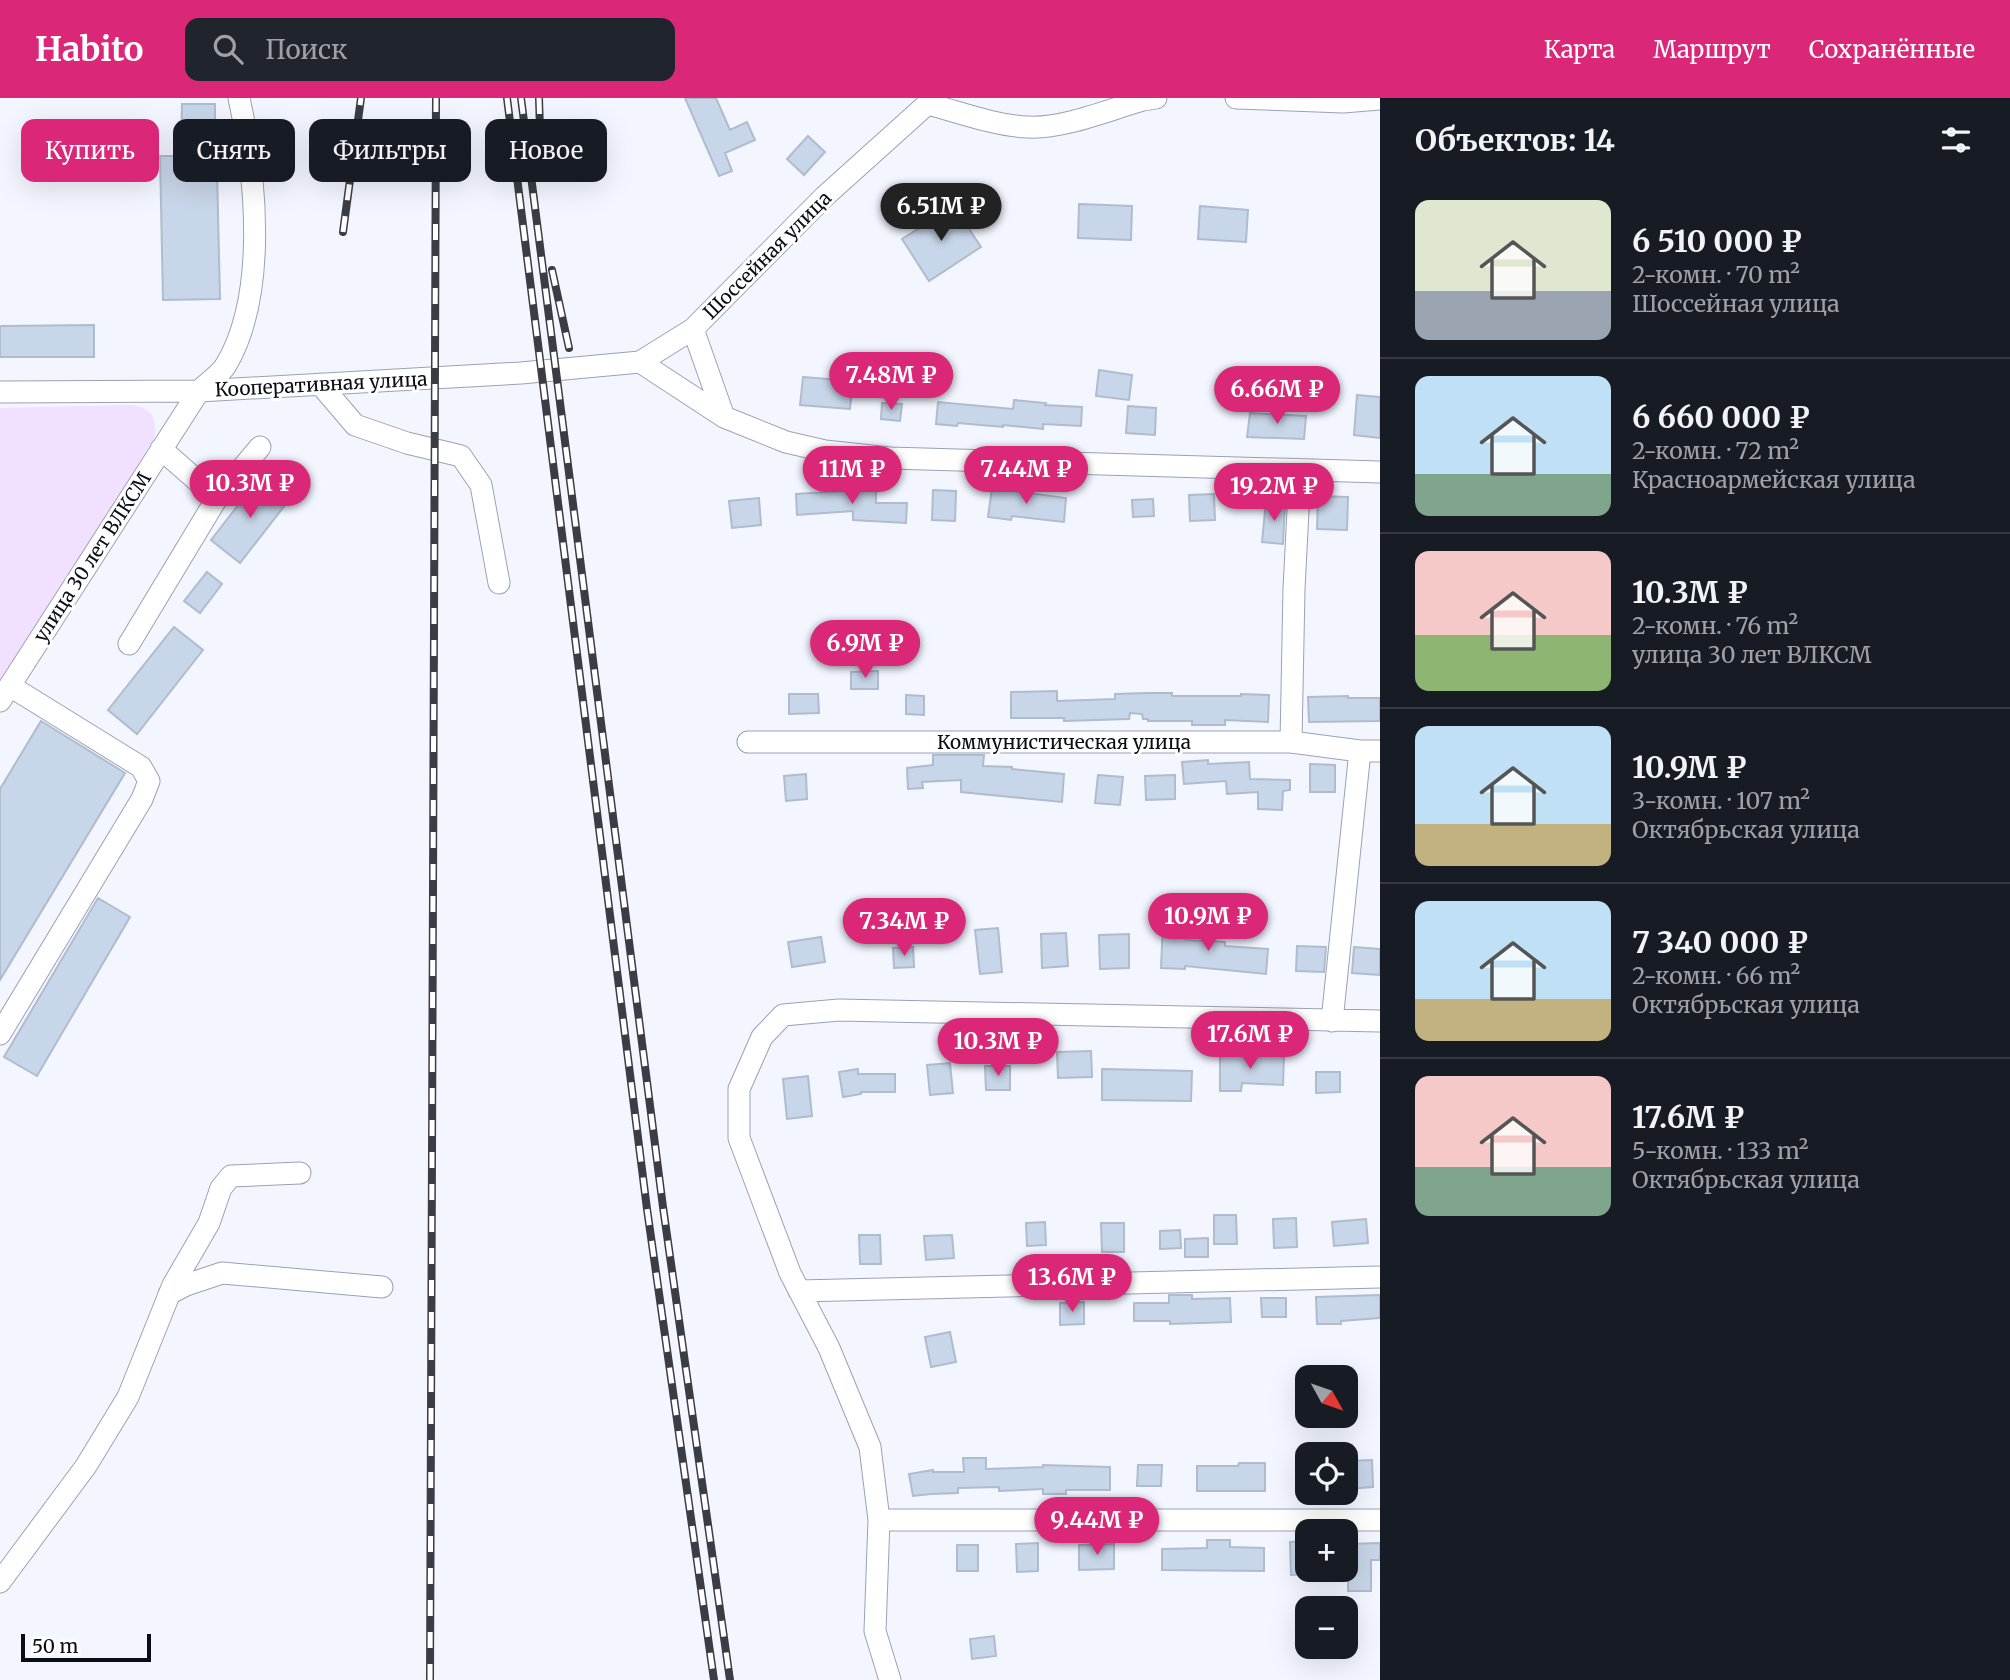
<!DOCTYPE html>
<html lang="ru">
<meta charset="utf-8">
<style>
body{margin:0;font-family:Merriweather,serif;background:#20242c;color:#f1f3f6;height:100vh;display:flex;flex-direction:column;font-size:26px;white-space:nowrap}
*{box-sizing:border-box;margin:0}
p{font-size:23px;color:#9ea1a6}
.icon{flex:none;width:38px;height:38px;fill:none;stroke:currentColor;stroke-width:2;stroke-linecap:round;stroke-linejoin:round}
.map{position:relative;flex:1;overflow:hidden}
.drawer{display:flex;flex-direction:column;background:#171b24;width:630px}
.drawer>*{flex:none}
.guide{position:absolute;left:21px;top:21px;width:665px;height:63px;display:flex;gap:14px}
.needle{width:46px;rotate:130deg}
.buttons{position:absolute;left:1295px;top:1267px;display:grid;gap:14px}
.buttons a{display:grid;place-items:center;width:63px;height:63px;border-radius:14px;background:#171b24;box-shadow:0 7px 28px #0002;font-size:35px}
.scale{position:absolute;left:21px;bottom:18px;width:130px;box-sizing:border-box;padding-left:7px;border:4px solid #0b0d14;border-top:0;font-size:19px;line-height:24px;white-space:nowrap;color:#0b0d14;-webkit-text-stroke:5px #fff;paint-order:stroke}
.price{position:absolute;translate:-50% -60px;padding:0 16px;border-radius:24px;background:#db2777;color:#fff;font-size:23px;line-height:46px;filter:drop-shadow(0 2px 4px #0008)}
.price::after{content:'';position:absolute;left:50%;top:42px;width:21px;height:16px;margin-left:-10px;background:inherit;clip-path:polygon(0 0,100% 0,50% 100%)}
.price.active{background:#222;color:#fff}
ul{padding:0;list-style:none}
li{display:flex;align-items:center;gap:21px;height:175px;padding:0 35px}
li+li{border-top:2px solid #363941}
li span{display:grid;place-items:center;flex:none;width:196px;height:140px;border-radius:14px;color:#555}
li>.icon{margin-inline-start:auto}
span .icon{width:84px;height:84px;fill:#fffc;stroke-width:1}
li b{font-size:30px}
h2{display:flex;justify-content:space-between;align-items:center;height:84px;padding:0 35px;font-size:30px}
.chip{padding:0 24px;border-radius:14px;background:#171b24;box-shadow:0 7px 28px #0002;font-size:24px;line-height:63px}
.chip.active{background:#db2777;color:#fff}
header{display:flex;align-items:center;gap:42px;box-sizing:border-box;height:98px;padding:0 35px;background:#db2777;color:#fff}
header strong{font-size:33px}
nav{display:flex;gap:38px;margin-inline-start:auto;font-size:24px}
.search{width:490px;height:63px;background:#20242c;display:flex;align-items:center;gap:18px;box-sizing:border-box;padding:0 24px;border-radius:14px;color:#9ea1a6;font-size:26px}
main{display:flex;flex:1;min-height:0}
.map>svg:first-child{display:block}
.green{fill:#f1e0ff}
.building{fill:#c8d6e9;stroke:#aebcce;stroke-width:2}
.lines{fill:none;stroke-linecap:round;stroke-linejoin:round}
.minor-casing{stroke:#9ba1b5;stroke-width:23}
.minor{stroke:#fff;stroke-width:21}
.rail-casing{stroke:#3b3d45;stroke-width:8}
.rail{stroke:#fff;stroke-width:5;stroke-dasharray:16;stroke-linecap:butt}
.labels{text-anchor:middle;stroke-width:6;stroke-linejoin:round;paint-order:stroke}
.street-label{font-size:19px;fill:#0b0d14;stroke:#fff}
</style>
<header>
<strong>Habito</strong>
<div class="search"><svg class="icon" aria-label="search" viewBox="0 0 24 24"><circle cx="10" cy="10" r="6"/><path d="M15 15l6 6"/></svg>Поиск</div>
<nav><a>Карта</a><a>Маршрут</a><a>Сохранённые</a></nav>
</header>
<main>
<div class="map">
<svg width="1380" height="1582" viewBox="0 0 1380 1582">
<rect width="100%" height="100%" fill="#f3f6ff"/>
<path class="green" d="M 131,307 C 152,310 156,319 155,339 L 0,591 L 0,310 Z"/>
<path class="building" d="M 685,0 L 716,0 L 730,32 L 747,24 L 755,42 L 725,55 L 732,73 L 719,78 Z
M 182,6 L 215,6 L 215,34 L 208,34 L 209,72 L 217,72 L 220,201 L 163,202 L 160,58 L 181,58 Z
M 808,38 L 825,54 L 804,77 L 787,61 Z
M 1079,106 L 1132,108 L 1131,142 L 1078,140 Z
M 954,108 L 981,149 L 929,183 L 902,141 Z
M 1200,108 L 1248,112 L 1246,144 L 1198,141 Z
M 94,227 L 94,259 L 0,259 L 0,228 Z
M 1099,272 L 1132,277 L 1129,302 L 1096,298 Z
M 803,279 L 853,283 L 850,311 L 800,307 Z
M 1357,297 L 1380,299 L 1380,340 L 1354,337 Z
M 1014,302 L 1046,305 L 1045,307 L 1082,309 L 1081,328 L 1043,326 L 1043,331 L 1003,327 L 1003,329 L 958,325 L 957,328 L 936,326 L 938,304 L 1013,311 Z
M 882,305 L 902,306 L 900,323 L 881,321 Z
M 1128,308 L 1156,310 L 1155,337 L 1126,335 Z
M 1250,315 L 1306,318 L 1304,341 L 1247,339 Z
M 260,379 L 289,402 L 240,465 L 211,442 Z
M 992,390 L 1066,400 L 1064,424 L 1012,418 L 1011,422 L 988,419 Z
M 933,392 L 956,393 L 955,423 L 932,422 Z
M 843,393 L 876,393 L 876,405 L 907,405 L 906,425 L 853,422 L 853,413 L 797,417 L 796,396 Z
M 1214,396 L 1215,422 L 1190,423 L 1189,397 Z
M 1318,398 L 1348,399 L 1347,432 L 1317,431 Z
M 759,400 L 761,427 L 732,430 L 729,403 Z
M 1153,401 L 1154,418 L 1133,419 L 1132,402 Z
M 1266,403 L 1285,405 L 1283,446 L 1262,444 Z
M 207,474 L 222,486 L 200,515 L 184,503 Z
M 174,529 L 203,552 L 137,636 L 108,612 Z
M 878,573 L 878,591 L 851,591 L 851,574 Z
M 1057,593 L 1057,603 L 1115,601 L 1115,596 L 1148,595 L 1172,595 L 1172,598 L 1241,598 L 1241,596 L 1269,597 L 1268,624 L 1225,622 L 1225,627 L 1192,627 L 1192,623 L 1148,623 L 1148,621 L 1143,621 L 1142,616 L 1130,615 L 1129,621 L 1064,623 L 1064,620 L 1011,620 L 1011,594 Z
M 789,596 L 818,596 L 819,615 L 789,616 Z
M 906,597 L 924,598 L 924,617 L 906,616 Z
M 1348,598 L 1348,600 L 1380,600 L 1380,623 L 1309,624 L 1308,599 Z
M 41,623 L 125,675 L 0,882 L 0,691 Z
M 933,657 L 984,657 L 983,668 L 1012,669 L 1012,671 L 1064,676 L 1062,704 L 961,694 L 961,682 L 922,684 L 923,690 L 908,691 L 907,670 L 933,667 Z
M 1208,662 L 1208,666 L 1249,664 L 1250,681 L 1290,682 L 1290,692 L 1283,693 L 1282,712 L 1258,711 L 1258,694 L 1227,696 L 1226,683 L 1184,686 L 1182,664 Z
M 1310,666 L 1335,667 L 1335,694 L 1310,694 Z
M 806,676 L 807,701 L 786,703 L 784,678 Z
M 1098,677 L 1123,679 L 1120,707 L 1095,705 Z
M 1175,677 L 1175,701 L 1146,702 L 1145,678 Z
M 98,800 L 130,819 L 37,978 L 4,959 Z
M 1163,823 L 1186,824 L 1186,842 L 1225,844 L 1225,848 L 1268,851 L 1266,876 L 1185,868 L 1185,871 L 1161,870 Z
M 998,830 L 1002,874 L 980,876 L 975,832 Z
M 1066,835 L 1068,868 L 1042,870 L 1041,836 Z
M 1129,836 L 1129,870 L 1100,871 L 1099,837 Z
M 821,839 L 825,864 L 792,869 L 788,844 Z
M 1297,848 L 1326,849 L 1324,874 L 1296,873 Z
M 913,849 L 914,869 L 894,870 L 893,850 Z
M 1354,849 L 1380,851 L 1380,877 L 1352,875 Z
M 1091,953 L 1092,979 L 1058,980 L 1057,954 Z
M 1247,956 L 1284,957 L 1283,987 L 1242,985 L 1241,993 L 1220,993 L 1220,957 Z
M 950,965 L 953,995 L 930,997 L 927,967 Z
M 985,968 L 1010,968 L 1010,992 L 986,992 Z
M 858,971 L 858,976 L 895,976 L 895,994 L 861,994 L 861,996 L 843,999 L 839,974 Z
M 1102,971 L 1192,973 L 1191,1003 L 1102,1002 Z
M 1316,974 L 1340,974 L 1340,994 L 1316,995 Z
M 808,978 L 812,1018 L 787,1021 L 783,981 Z
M 1214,1117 L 1236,1117 L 1237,1146 L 1214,1146 Z
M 1296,1120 L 1297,1149 L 1274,1150 L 1273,1121 Z
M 1366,1121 L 1368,1145 L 1334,1148 L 1332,1124 Z
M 1045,1124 L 1046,1147 L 1027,1148 L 1026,1125 Z
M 1101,1125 L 1124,1125 L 1124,1154 L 1102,1154 Z
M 1180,1132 L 1181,1150 L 1160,1151 L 1160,1133 Z
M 859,1137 L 880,1137 L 881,1166 L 860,1166 Z
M 952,1137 L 954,1160 L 926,1162 L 924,1138 Z
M 1208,1140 L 1208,1159 L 1185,1159 L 1185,1141 Z
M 1169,1197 L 1192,1197 L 1192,1201 L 1230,1200 L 1231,1224 L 1170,1226 L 1170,1223 L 1134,1223 L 1134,1205 L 1169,1205 Z
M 1380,1197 L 1380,1220 L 1341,1223 L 1341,1226 L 1317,1226 L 1316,1199 Z
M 1261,1200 L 1286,1200 L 1286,1219 L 1262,1219 Z
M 1084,1204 L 1084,1226 L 1060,1227 L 1060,1205 Z
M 950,1234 L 956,1264 L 931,1269 L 925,1239 Z
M 963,1360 L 986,1360 L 986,1371 L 1043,1369 L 1043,1367 L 1110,1369 L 1110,1392 L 1066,1392 L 1066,1396 L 1043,1396 L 1043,1391 L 999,1393 L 999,1389 L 958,1390 L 958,1395 L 931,1396 L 913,1398 L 909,1376 L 933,1372 L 933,1374 L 964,1374 Z
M 1372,1362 L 1373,1389 L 1346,1391 L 1346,1363 Z
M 1239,1365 L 1265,1365 L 1265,1393 L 1197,1393 L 1197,1368 L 1238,1368 Z
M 1138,1367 L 1162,1367 L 1161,1388 L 1137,1388 Z
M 1207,1442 L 1230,1442 L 1230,1449 L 1264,1450 L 1264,1473 L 1162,1472 L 1162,1451 L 1207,1450 Z
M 1307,1443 L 1307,1476 L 1291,1477 L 1290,1444 Z
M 1038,1445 L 1038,1473 L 1017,1474 L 1016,1446 Z
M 1380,1445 L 1380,1462 L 1371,1462 L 1371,1493 L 1348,1493 L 1348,1446 Z
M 1114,1446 L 1114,1471 L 1079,1472 L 1079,1447 Z
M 957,1447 L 978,1447 L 978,1473 L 957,1473 Z
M 994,1538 L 996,1558 L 972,1561 L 970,1541 Z"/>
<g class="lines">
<defs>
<path id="minor" d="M 1236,0 L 1343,4 L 1380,1
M 928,6 C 959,14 996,28 1028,29 C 1063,31 1108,12 1143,2 L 1156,0
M 693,231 L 724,319 L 786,344 L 825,353 L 890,360 L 1380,374
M 640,264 L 693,231 L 824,99 L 934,0
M 320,286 L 355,327 L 407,345 L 461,358 L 481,387 L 499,485
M 0,294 L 199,293 L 521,275 L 640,264 L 724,319
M 217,400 L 260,349
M 129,546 L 217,400 L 161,351
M 0,603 L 199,293 C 207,285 220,277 226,267 C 268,196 256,78 239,0
M 748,644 L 1291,644 L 1360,653 L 1380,653
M 1291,644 L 1294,491 L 1300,373
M 1332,923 L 1360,653
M 0,936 L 142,701 L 149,683 L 141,669 L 10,588
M 799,1193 L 1380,1179
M 169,1196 L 186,1187 L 222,1175 L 382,1189
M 879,1422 L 1380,1422
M 0,1484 L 86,1368 L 128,1299 L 173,1187 L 209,1125 L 221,1090 L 231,1078 L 300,1075
M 890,1582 L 875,1533 L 879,1422 L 870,1349 L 829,1250 L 790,1175 L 739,1040 L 739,991 L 762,939 L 783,917 L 839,912 L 1380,923"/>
</defs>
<use href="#minor" class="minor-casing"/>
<use href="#minor" class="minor"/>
<defs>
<path id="rail" d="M 507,0 L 647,1111 L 714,1582
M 521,0 L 663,1109 L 730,1582
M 539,0 L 540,32
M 343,134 L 361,0
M 552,172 L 569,250
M 430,1582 L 436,0"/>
</defs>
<use href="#rail" class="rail-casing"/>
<use href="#rail" class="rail"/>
</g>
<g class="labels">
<g class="street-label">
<text transform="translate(767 157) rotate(-45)" y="7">Шоссейная улица</text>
<text transform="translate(321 286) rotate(-3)" y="7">Кооперативная улица</text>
<text transform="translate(92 459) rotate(-57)" y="7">улица 30 лет ВЛКСМ</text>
<text x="1064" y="651">Коммунистическая улица</text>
</g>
</g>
</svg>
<div class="buttons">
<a><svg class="needle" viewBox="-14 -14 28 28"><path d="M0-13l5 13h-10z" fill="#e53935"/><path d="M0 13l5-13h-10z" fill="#9ea1a6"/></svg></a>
<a><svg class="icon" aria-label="locate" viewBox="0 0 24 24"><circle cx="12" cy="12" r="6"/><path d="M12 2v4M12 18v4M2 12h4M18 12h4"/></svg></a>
<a>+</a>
<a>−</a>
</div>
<div class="scale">50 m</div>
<b class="price active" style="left:941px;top:145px">6.51M ₽</b>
<b class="price" style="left:891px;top:314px">7.48M ₽</b>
<b class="price" style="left:1277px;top:328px">6.66M ₽</b>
<b class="price" style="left:852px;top:408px">11M ₽</b>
<b class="price" style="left:1026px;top:408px">7.44M ₽</b>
<b class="price" style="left:250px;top:422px">10.3M ₽</b>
<b class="price" style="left:1274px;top:425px">19.2M ₽</b>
<b class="price" style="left:865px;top:582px">6.9M ₽</b>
<b class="price" style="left:1208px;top:855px">10.9M ₽</b>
<b class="price" style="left:904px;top:860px">7.34M ₽</b>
<b class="price" style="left:1250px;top:973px">17.6M ₽</b>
<b class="price" style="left:998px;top:980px">10.3M ₽</b>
<b class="price" style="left:1072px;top:1216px">13.6M ₽</b>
<b class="price" style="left:1097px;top:1459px">9.44M ₽</b>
<div class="guide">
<a class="chip active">Купить</a>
<a class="chip">Снять</a>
<a class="chip">Фильтры</a>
<a class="chip">Новое</a>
</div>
</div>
<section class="drawer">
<h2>Объектов: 14<svg class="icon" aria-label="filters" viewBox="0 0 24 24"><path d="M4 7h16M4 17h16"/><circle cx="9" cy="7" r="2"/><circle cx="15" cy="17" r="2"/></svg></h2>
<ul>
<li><span style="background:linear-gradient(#dfe7d0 65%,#9aa5b1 0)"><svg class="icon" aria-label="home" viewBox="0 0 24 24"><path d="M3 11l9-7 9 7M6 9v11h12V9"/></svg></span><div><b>6 510 000 ₽</b><p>2-комн. · 70 m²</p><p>Шоссейная улица</p></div></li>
<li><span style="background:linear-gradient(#bfe0f5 70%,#7fa58c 0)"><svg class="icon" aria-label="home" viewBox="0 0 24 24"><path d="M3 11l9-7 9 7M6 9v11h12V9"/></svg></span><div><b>6 660 000 ₽</b><p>2-комн. · 72 m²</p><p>Красноармейская улица</p></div></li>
<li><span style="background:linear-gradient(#f6c9c9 60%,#8fb573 0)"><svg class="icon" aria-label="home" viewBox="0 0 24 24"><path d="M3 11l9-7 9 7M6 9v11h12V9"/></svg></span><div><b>10.3M ₽</b><p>2-комн. · 76 m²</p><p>улица 30 лет ВЛКСМ</p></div></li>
<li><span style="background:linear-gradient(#bfe0f5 70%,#c2b280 0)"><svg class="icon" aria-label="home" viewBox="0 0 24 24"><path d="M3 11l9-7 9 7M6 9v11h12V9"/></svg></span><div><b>10.9M ₽</b><p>3-комн. · 107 m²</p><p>Октябрьская улица</p></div></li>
<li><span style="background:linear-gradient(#bfe0f5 70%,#c2b280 0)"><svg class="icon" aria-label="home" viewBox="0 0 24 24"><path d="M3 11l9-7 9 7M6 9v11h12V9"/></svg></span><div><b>7 340 000 ₽</b><p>2-комн. · 66 m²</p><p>Октябрьская улица</p></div></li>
<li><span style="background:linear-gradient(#f6c9c9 65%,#7fa58c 0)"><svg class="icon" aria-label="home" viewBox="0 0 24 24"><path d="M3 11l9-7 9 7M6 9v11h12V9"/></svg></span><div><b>17.6M ₽</b><p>5-комн. · 133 m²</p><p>Октябрьская улица</p></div></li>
</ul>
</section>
</main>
